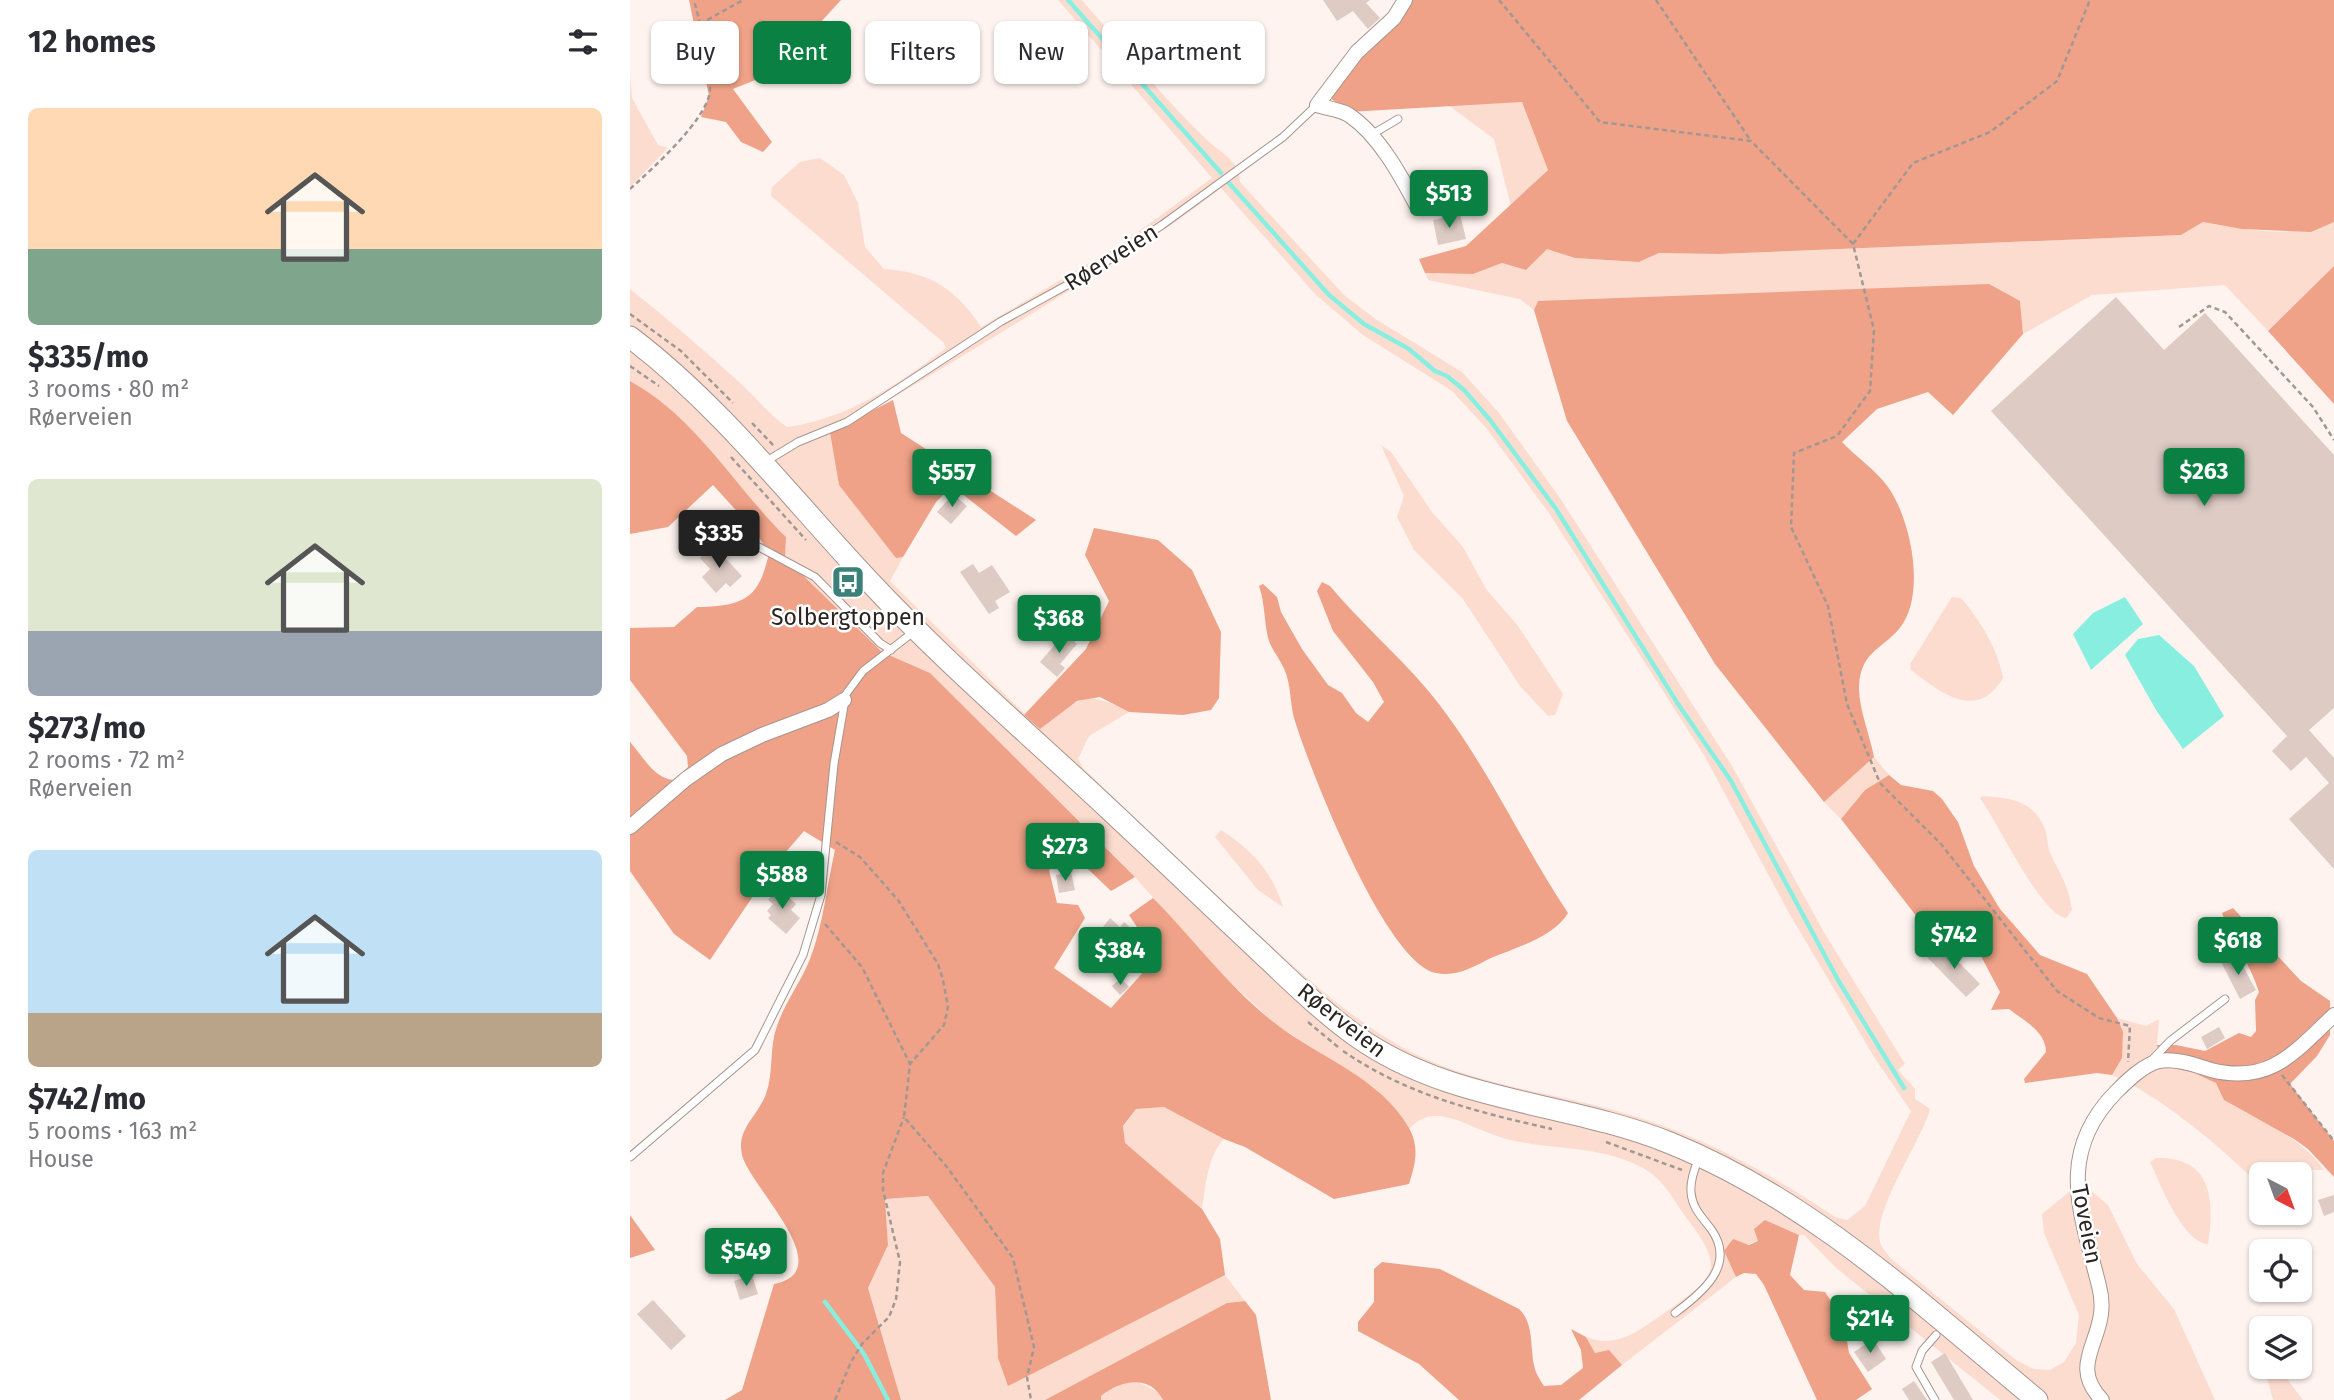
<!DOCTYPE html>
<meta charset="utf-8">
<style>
body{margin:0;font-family:"Fira Sans",sans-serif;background:#f7f7f7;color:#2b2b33;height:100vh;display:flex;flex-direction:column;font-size:26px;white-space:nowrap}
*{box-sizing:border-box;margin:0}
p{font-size:23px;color:#7c7c81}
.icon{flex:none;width:38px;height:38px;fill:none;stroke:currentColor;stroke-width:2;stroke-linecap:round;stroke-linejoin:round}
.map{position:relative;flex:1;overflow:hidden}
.panel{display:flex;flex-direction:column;background:#fff;width:630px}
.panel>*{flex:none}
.hud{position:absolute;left:21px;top:21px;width:665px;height:63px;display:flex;gap:14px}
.needle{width:46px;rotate:139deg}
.controls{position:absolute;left:1619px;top:1162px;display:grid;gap:14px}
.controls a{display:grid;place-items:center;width:63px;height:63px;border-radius:10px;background:#fff;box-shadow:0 2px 5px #0004;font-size:35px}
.price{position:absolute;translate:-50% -60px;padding:0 16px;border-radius:7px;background:#0b8043;color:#fff;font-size:23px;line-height:46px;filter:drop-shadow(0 2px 4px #0008)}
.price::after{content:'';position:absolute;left:50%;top:42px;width:21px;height:16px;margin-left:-10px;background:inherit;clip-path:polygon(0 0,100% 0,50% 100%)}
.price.on{background:#222;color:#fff}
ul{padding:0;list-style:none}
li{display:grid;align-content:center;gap:14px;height:371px;padding:0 28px}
li span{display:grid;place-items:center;height:217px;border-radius:10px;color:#555}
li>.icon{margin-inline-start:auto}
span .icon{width:126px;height:126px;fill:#fffc;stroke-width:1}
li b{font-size:30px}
h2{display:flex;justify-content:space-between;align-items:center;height:84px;padding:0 28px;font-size:30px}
.chip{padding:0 24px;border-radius:10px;background:#fff;box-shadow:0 2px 5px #0004;font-size:24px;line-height:63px}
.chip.on{background:#0b8043;color:#fff}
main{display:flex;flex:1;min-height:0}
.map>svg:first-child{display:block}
.green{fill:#fddcd0;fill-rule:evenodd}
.forest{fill:#efa287}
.water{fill:#88efe0}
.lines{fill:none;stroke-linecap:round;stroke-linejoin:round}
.stream{stroke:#88efe0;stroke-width:4.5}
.building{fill:#ddcbc4}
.service-casing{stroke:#a6958f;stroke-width:9}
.minor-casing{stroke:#a6958f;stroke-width:16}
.primary-casing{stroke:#a6958f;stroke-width:23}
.path{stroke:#a19894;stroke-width:2.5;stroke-dasharray:5 3.5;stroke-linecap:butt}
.service{stroke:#fff;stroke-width:7}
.minor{stroke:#fff;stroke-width:14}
.primary{stroke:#fff;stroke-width:21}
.labels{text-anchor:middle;stroke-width:5;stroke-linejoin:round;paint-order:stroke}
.street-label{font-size:23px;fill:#2b2522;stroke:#fff}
.poi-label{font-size:23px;fill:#2b2522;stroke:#fff}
</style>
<main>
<section class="panel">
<h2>12 homes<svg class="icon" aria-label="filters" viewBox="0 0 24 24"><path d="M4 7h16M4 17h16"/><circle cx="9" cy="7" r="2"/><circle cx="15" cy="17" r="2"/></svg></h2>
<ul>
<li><span style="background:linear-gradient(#ffd9b3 65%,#7fa58c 0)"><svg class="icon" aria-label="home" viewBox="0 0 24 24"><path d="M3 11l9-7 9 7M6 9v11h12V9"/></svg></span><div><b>$335/mo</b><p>3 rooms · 80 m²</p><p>Røerveien</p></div></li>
<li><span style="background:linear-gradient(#dfe7d0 70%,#9aa5b1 0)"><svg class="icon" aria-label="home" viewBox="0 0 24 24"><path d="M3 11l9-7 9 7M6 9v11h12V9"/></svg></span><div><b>$273/mo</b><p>2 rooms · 72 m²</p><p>Røerveien</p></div></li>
<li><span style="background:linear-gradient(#bfe0f5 75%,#b9a48a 0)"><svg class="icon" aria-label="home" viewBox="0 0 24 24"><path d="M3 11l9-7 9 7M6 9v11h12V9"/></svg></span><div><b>$742/mo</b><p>5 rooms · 163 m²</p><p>House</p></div></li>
</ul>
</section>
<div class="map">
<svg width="1704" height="1400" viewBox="0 0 1704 1400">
<rect width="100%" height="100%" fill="#fef3ef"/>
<path class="green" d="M 428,0 L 452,0 C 492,46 531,96 575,138 C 590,153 609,159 610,182 L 714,295 L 747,320 L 832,372 L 869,413 L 930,498 L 1102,766 L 1195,934 L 1275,1064 L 1268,1070 L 1285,1089 L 1285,1099 L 1300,1109 C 1291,1143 1239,1214 1251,1245 C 1253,1249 1258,1254 1260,1258 L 1386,1360 L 1404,1369 L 1420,1370 L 1434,1362 L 1446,1343 L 1449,1315 L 1414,1233 L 1412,1214 L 1439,1192 L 1459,1189 L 1478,1205 L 1507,1264 L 1544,1309 L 1585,1400 L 1370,1400 L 1205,1267 L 1174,1235 L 1169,1235 L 1135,1220 L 1128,1241 L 1094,1251 L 1106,1277 L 992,1365 L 979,1351 L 965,1353 L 956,1337 C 987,1349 1008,1331 1033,1314 C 1081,1279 1099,1273 1058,1220 C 1043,1200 1036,1181 1013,1168 C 970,1144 919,1151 873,1138 C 852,1132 828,1117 807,1116 C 796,1115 786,1121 779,1129 L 746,1089 L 645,1024 L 581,964 L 505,877 L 300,673 L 252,652 L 155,558 L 156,537 C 104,486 66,417 0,381 L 0,289 C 38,319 74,350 109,382 C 126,397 138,414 157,427 C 218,419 268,384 316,348 L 314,343 L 141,196 L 142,187 L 170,162 L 190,158 L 214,175 L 228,203 L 235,247 L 254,269 C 300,272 326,289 351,327 L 490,245 L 582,178 ZM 591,188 L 686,295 L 733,335 L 822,391 L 857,429 L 919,513 L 1074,755 L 1159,913 L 1244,1057 L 1281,1111 L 1235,1206 L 1217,1220 L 1205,1217 C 1139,1172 1064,1132 987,1111 C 919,1092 847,1085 783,1053 C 723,1022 673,975 624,930 C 567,877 510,823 454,769 L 448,759 L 459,736 L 499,712 C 450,686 450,702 409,728 L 260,581 L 273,557 L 200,432 C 264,399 324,361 385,324 C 455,281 526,239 591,188 Z
M 0,76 L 2,98 L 28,145 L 38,148 L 0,187 Z
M 892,101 L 918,169 L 881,207 L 864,139 L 818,105 Z
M 1573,222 C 1616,230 1664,239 1704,222 L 1704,266 L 1638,331 L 1595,285 L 1462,295 L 1393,334 L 1390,301 L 908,301 L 904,310 L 890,299 L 798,280 L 795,273 L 843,274 L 872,263 L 896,270 L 917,248 L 945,258 L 1009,262 L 1029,253 L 1089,254 L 1551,235 Z
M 751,445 L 761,452 L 802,512 L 833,547 L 856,589 L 888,626 L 933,694 L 925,715 L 918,716 L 890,686 L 833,599 L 784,550 L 767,517 L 774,496 Z
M 1322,597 L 1331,598 C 1350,620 1368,649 1373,678 C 1347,722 1311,693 1281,670 L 1280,664 Z
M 1244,757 L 1259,775 L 1235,790 L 1211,819 L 1194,802 Z
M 1353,796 C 1381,798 1403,800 1415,829 C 1418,837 1417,847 1421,855 C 1432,878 1438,884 1442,910 L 1436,918 C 1411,915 1368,823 1350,798 Z
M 591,830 C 622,850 642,871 653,907 L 628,890 L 585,837 Z
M 1487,1018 L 1516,1026 L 1529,1019 L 1527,1045 L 1531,1066 C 1548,1069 1575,1071 1587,1084 C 1592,1090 1591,1098 1598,1102 C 1636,1126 1665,1132 1694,1170 L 1636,1169 L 1618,1174 C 1580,1138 1529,1096 1482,1075 C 1494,1055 1496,1039 1487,1018 Z
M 534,1107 L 594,1139 C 577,1157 576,1185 572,1209 L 495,1144 L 493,1127 L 506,1109 Z
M 1526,1158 C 1582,1156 1585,1200 1578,1244 C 1552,1242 1530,1183 1520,1162 Z
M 298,1196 L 365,1287 L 368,1358 L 378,1385 L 595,1275 L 615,1301 L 597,1303 L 415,1400 L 271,1400 L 238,1288 L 258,1245 L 255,1199 Z
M 1634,1367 L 1648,1367 L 1673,1400 L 1643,1400 Z
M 508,1382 L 530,1393 L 533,1400 L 471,1400 L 471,1396 L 486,1383 Z"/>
<path class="forest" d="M 59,0 L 211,0 L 145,72 L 103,89 L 142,142 L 133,152 L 111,142 L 96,122 L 71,117 L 79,96 Z
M 773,0 L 1704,0 L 1704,222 L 1681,232 L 1612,229 L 1573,222 L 1551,235 L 1089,254 L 1029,253 L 1009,262 L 945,258 L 917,249 L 896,270 L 872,263 L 843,274 L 795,273 L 789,259 L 836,246 L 918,170 L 892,102 L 718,112 L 699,97 L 774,7 Z
M 1704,266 L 1704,404 L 1638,331 Z
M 1359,284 L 1390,301 L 1393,334 L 1323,415 L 1298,392 L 1247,409 L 1212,442 C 1226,457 1246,470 1258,487 C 1281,519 1297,596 1269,629 C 1251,650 1230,652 1229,688 C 1229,709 1240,736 1244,757 L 1194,802 L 1085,664 L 937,421 L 904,310 L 908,301 Z
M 0,381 C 66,417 104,486 156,537 L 155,558 L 252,652 L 300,673 L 505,877 L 481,891 L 440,852 L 419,870 L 427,903 L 448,905 L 455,918 L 424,968 L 481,1008 L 517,968 L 519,945 L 499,915 L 523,898 C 564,939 599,988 646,1024 C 690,1058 750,1077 779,1128 C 790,1148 785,1165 779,1184 L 704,1199 L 615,1147 L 594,1139 L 534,1107 L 506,1109 L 493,1126 L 495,1143 L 572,1209 L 590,1239 L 595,1275 L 378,1386 L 368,1358 L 365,1287 L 298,1196 L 255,1199 L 258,1245 L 238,1288 L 271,1400 L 95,1400 L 112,1390 L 144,1284 C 211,1271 120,1187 112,1155 C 106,1129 128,1116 136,1094 C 144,1072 139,1047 147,1026 C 155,1002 171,982 180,959 C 193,926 197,885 205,850 L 174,831 L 142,868 L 80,960 L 44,934 L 0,871 L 0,742 C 12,755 24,779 44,780 L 58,767 L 57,756 L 0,680 L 0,628 L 44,627 L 67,607 C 114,606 129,599 139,553 L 124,530 L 83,485 L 38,527 L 0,534 Z
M 263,400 L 271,433 L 406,520 L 386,536 L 322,486 L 306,502 L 273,557 L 266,558 L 209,485 L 200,432 Z
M 464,528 L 528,540 L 562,570 L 591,632 L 589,698 L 581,710 L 553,715 L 499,712 L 470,697 L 447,701 L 410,729 L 394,715 L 456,649 L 479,601 L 455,555 Z
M 692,582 L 700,586 C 730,622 765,652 795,687 C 853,755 889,840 938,913 C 924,937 885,948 861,958 C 843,967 827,977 806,973 C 755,963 679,767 664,718 C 660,703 661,685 655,671 C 651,660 641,649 638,638 C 634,620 635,603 629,586 L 633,584 L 647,597 L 651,612 L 672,649 L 698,685 L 712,693 L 726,713 L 738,722 L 754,702 L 743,682 L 703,631 L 687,591 Z
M 1259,775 L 1271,785 L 1303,791 L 1312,799 L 1328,822 L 1344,866 L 1370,909 L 1410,955 L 1457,974 L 1487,1018 L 1493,1032 L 1492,1058 L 1482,1075 L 1467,1073 L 1395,1083 L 1394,1079 L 1416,1052 C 1416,1031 1394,1021 1379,1009 L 1361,1010 L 1370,992 L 1344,943 L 1328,926 L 1287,917 L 1211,819 L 1235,790 Z
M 1603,908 L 1671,981 L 1700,1001 L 1700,1035 L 1687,1056 L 1660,1084 L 1704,1141 L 1704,1177 L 1678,1149 L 1664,1139 L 1594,1100 L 1586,1083 L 1562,1072 L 1531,1066 L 1527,1045 L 1546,1045 L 1575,1051 L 1609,1033 L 1621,1037 L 1626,1031 L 1625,1000 L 1629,992 C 1620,963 1602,941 1592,913 Z
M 0,1215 L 25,1250 L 0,1258 Z
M 1135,1220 L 1169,1235 L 1160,1275 L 1174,1290 L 1195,1292 L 1214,1321 L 1219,1353 L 1242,1389 L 1226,1400 L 1187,1400 L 1134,1285 L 1126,1274 L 1114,1273 L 1106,1277 L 1094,1251 L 1103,1239 L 1119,1245 L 1128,1241 L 1124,1229 Z
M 752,1262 L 810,1269 L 889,1309 C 904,1323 900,1346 904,1365 C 905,1372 910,1380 914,1386 L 931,1385 L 953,1368 L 951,1350 L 941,1329 L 956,1337 L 965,1353 L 979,1350 L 992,1365 L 949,1400 L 829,1400 L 789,1364 L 728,1331 L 728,1322 L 744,1302 L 744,1269 Z
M 615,1301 L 626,1315 L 641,1400 L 533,1400 C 520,1374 490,1380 471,1396 L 471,1400 L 415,1400 L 597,1303 Z"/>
<path class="water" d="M 1495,597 L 1513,624 L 1461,670 L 1443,634 L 1463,613 Z
M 1529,635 L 1564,666 L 1594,716 L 1553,749 L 1526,710 L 1495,655 L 1508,639 Z"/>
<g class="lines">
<path class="stream" d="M 438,0 L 591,173
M 599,183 L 699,295 L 734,324 L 779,349 L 805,371 L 817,376 L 834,390 L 860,420 L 926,509 L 1048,704 L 1101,781 L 1208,980 L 1274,1088
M 195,1302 L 234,1354 L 258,1400"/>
</g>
<path class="building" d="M 693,0 L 740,0 L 736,3 L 750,18 L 738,29 L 723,11 L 707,21 Z
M 830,214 L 836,239 L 808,245 L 803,220 Z
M 1486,297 L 1534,350 L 1575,313 L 1704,455 L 1704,708 L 1679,730 L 1704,758 L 1704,869 L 1659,819 L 1699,783 L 1676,757 L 1661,771 L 1642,751 L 1657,736 L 1361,411 Z
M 323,494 L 337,506 L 321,524 L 307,512 Z
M 83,545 L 112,576 L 100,587 L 96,583 L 86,593 L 72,577 L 80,569 L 70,558 Z
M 343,564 L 349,573 L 362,565 L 380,592 L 365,601 L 369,608 L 359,614 L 330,572 Z
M 435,633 L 447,644 L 430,664 L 435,668 L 427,677 L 410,662 Z
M 441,872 L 445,890 L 429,893 L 426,875 Z
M 148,888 L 166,904 L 161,910 L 170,918 L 156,934 L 138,918 L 141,915 L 137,911 L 143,904 L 138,900 Z
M 480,918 L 490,927 L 494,922 L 509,935 L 500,945 L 512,954 L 502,966 L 476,943 L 480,939 L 470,931 Z
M 1311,944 L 1350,984 L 1336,997 L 1297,957 Z
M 1603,956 L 1607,963 L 1610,961 L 1626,990 L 1610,999 L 1591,962 Z
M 491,978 L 499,987 L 490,995 L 482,986 Z
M 1589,1027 L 1595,1038 L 1577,1049 L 1571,1037 Z
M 1704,1195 L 1704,1212 L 1694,1216 L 1688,1200 Z
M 122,1275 L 128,1294 L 110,1300 L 104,1281 Z
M 23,1300 L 56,1336 L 41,1350 L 7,1314 Z
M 1243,1339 L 1256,1359 L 1238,1372 L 1224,1352 Z
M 1315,1353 L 1343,1400 L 1324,1400 L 1301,1362 Z
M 1284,1381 L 1297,1400 L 1279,1400 L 1272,1389 Z"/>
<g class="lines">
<defs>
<path id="service" d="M 741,135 L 768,119
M 135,462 L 168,442 L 217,422 L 370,322 L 457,274 L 532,225 L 653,137 L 687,105
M 129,547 L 185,577 L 250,643 L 261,650
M 1521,1061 L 1540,1041 L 1595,999
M 0,1157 L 125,1050 L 173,955 L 191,895 L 204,764 L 216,694 L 233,671 L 286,630
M 1045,1313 C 1072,1293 1107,1265 1081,1229 C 1072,1217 1062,1208 1061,1192 C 1060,1181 1064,1170 1068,1160
M 1305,1400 L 1286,1367 L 1292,1351 L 1306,1335"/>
<path id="minor" d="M 775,0 L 764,18 L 727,52 L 687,105 C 698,109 709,109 719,115 C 749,135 771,176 788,208
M 0,827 L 56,779 L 92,754 L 132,735 L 198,710 L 214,700
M 1472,1400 C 1434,1360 1483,1337 1469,1286 C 1451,1213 1425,1154 1486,1092 C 1497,1081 1513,1065 1529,1061 C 1546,1058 1565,1065 1581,1070 C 1640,1085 1665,1052 1704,1015"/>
<path id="primary" d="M 0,337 C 91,406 161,498 239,581 C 321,669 413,746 500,829 C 542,868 583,908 625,947 C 657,977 690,1010 726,1036 C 820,1103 936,1101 1040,1143 C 1181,1200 1291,1304 1407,1400"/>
</defs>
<use href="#service" class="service-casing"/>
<use href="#minor" class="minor-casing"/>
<use href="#primary" class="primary-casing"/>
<path class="path" d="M 869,0 L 970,122 L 1121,141 L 1223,244 L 1244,330 L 1240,391 L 1207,436 L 1164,453 L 1161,527 L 1198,606 L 1217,704 L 1250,783 L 1311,844 L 1427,991 L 1469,1018 L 1500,1026 L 1498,1062
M 1026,0 L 1121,141
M 70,24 L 113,0
M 0,189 C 21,170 79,118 80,90 C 81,61 71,28 64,0
M 1223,244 L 1283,163 L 1360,132 L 1427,81 L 1460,0
M 0,314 L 51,351 L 103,403
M 1549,327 L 1579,306 L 1595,312 L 1683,407 L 1704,440
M 0,366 L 29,386
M 122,423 L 144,446
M 101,457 L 176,540
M 206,842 L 230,857 L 268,900 L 308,964 L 313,980 L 318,1007 L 314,1025 L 280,1064 L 274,1117 L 317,1167 L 383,1258 L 404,1347 L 397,1377 L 401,1400
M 195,924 L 232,967 L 280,1064
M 678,1022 L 708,1047
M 713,1051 C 777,1095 847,1112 922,1129
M 1652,1075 L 1704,1141
M 976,1142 L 1052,1170
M 205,1400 L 221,1362 L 232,1344 L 259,1317 L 266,1299 L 270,1262 L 253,1190 L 253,1173 L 274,1117"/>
<use href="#service" class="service"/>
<use href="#minor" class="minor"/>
<use href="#primary" class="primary"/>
</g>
<defs>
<symbol id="bus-square" viewBox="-11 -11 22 22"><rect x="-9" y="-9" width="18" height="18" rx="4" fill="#3b8177" stroke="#fff"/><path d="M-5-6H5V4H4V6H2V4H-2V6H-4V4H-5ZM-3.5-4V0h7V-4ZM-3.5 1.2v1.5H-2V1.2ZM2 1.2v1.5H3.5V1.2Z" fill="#fff"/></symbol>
</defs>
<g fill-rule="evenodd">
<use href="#bus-square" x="199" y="563" width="38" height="38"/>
</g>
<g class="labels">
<g class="street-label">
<text transform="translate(481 257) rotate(-32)" y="8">Røerveien</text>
<text transform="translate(712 1020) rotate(38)" y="8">Røerveien</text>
<text transform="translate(1457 1224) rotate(79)" y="8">Toveien</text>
</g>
<g class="poi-label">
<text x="218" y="625">Solbergtoppen</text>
</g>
</g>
</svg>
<div class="controls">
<a><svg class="needle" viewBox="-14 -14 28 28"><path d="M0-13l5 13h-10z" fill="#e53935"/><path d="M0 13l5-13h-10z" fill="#7c7c81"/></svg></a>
<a><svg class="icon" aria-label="locate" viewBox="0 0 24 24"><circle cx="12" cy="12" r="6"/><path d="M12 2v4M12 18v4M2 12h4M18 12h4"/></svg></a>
<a><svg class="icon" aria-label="layers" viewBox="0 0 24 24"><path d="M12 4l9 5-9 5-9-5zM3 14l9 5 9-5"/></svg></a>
</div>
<b class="price" style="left:819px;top:230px">$513</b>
<b class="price" style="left:1574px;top:508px">$263</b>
<b class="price" style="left:322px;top:509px">$557</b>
<b class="price on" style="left:89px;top:570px">$335</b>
<b class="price" style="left:429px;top:655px">$368</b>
<b class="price" style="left:435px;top:883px">$273</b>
<b class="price" style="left:152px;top:911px">$588</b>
<b class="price" style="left:1324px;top:971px">$742</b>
<b class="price" style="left:1608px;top:977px">$618</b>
<b class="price" style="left:490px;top:987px">$384</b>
<b class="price" style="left:116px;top:1288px">$549</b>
<b class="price" style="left:1240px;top:1355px">$214</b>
<div class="hud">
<a class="chip">Buy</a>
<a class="chip on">Rent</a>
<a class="chip">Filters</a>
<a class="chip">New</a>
<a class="chip">Apartment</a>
</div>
</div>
</main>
